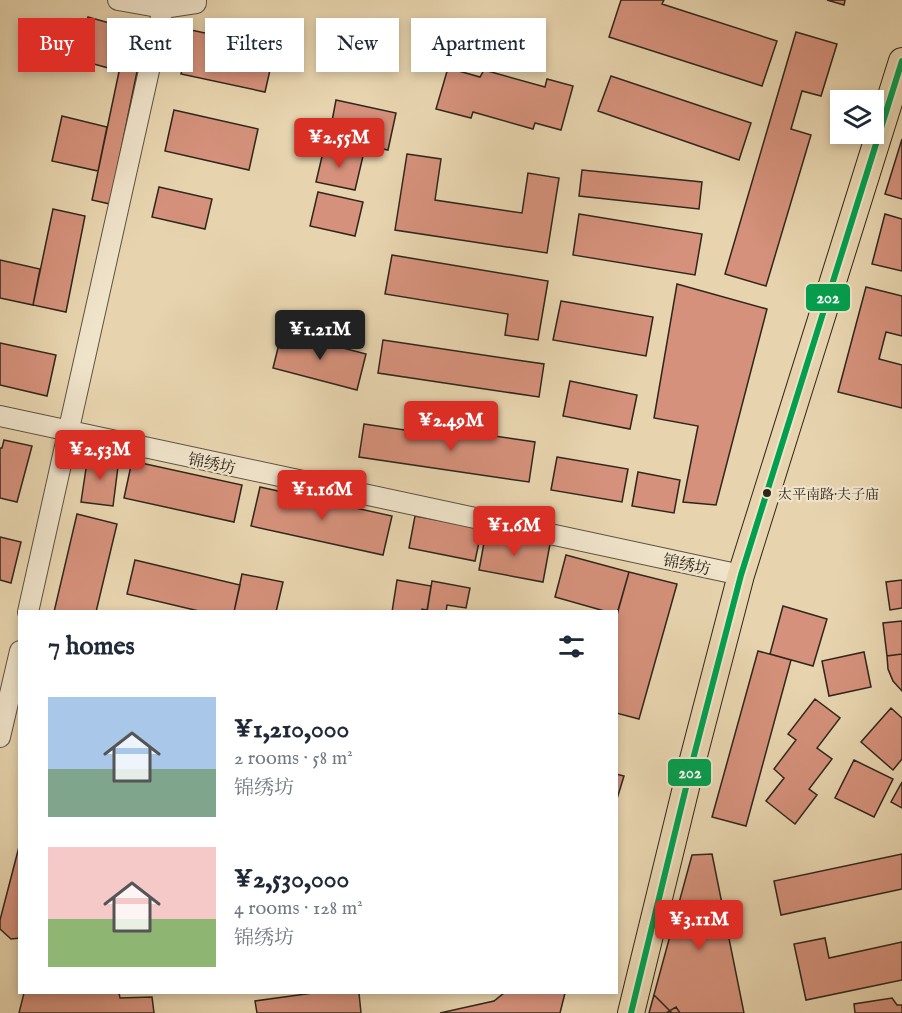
<!DOCTYPE html>
<meta charset="utf-8">
<style>
body{margin:0;font-family:"IM FELL English","Noto Serif SC",serif;background:#f2f2f3;color:#1f2937;height:100vh;display:flex;flex-direction:column;font-size:22px;white-space:nowrap}
*{box-sizing:border-box;margin:0}
p{font-size:20px;color:#747a83}
.icon{flex:none;width:33px;height:33px;fill:none;stroke:currentColor;stroke-width:2;stroke-linecap:round;stroke-linejoin:round}
.map{position:relative;flex:1;overflow:hidden}
.side{position:absolute;left:18px;top:610px;width:600px;height:384px;display:flex;flex-direction:column;background:#fff;border-radius:0px;box-shadow:0 3px 9px #0003}
.side>*{flex:none}
.hud{position:absolute;left:18px;top:18px;width:600px;height:54px;display:flex;gap:12px}
.controls{position:absolute;left:830px;top:90px;display:grid;gap:12px}
.controls a{display:grid;place-items:center;width:54px;height:54px;border-radius:0px;background:#fff;box-shadow:0 3px 9px #0003;font-size:30px}
.price{position:absolute;translate:-50% -51px;padding:0 14px;border-radius:6px;background:#d93025;color:#fff;font-size:20px;line-height:39px;filter:drop-shadow(0 2px 3px #0008)}
.price::after{content:'';position:absolute;left:50%;top:36px;width:18px;height:14px;margin-left:-9px;background:inherit;clip-path:polygon(0 0,100% 0,50% 100%)}
.price.active{background:#222;color:#fff}
ul{padding:0;list-style:none}
li{display:flex;align-items:center;gap:18px;height:150px;padding:0 30px}
li span{display:grid;place-items:center;flex:none;width:168px;height:120px;border-radius:0px;color:#555}
li>.icon{margin-inline-start:auto}
span .icon{width:72px;height:72px;fill:#fffc;stroke-width:1}
li b{font-size:26px}
h2{display:flex;justify-content:space-between;align-items:center;height:72px;padding:0 30px;font-size:26px}
.pill{padding:0 21px;border-radius:0px;background:#fff;box-shadow:0 3px 9px #0003;font-size:21px;line-height:54px}
.pill.active{background:#d93025;color:#fff}
.map>svg:first-child{display:block}
.building{fill:#d5917b;stroke:#2f261c;stroke-width:1.5}
.lines{fill:none;stroke-linecap:round;stroke-linejoin:round}
.minor-casing{stroke:#5d5240;stroke-width:22}
.major-casing{stroke:#2f261c;stroke-width:28}
.minor{stroke:#efe3ca;stroke-width:20}
.major{stroke:#e7d4ae;stroke-width:26}
.bus-1-casing{stroke:#efe3ca;stroke-width:10}
.bus-1{stroke:#02a04e;stroke-width:6}
.bus-dot{fill:#2f261c;stroke:#efe3ca;stroke-width:2}
.labels{text-anchor:middle;stroke-width:4.5;stroke-linejoin:round;paint-order:stroke}
.bus-label{font-size:14px;fill:#2f261c;stroke:#efe3ca;text-anchor:start}
.street-label{font-size:16px;fill:#2f261c;stroke:#efe3ca}
.line-badge{stroke:#efe3ca;stroke-width:2}
.badge-label{font-size:16px;text-anchor:middle;font-weight:bold;fill:#fff}
</style>
<div class="map">
<svg width="902" height="1013" viewBox="0 0 902 1013">
<rect width="100%" height="100%" fill="#e7d4ae"/>
<filter id="stains"><feTurbulence type="fractalNoise" baseFrequency=".00333" numOctaves="4"/><feColorMatrix values="0 0 0 0 .2 0 0 0 0 .09 0 0 0 0 .02 0 0 0 .5 -.17"/></filter>
<radialGradient id="worn" r=".72"><stop offset=".6" stop-color="#630" stop-opacity="0"/><stop offset="1" stop-color="#630" stop-opacity=".3"/></radialGradient>
<path class="building" d="M 621,0 L 664,0 L 662,4 L 777,41 L 762,86 L 609,37 Z
M 827,0 L 845,0 L 844,5 Z
M 88,17 L 131,29 L 124,48 L 119,71 L 76,59 Z
M 191,30 L 275,48 L 265,92 L 181,74 Z
M 796,32 L 837,44 L 821,96 L 802,91 L 791,129 L 811,135 L 766,286 L 725,274 Z
M 124,48 L 141,52 L 110,204 L 92,200 Z
M 448,68 L 480,77 L 484,70 L 545,87 L 547,79 L 573,86 L 561,130 L 535,123 L 533,129 L 473,112 L 471,118 L 436,109 Z
M 611,76 L 751,123 L 739,160 L 598,111 Z
M 336,100 L 396,113 L 388,150 L 329,137 Z
M 174,110 L 258,129 L 249,170 L 165,151 Z
M 62,116 L 107,127 L 98,171 L 52,161 Z
M 902,139 L 902,199 L 885,194 Z
M 324,148 L 363,156 L 355,190 L 316,182 Z
M 407,154 L 441,159 L 435,200 L 522,213 L 528,173 L 559,178 L 547,253 L 395,230 Z
M 582,170 L 702,182 L 699,209 L 579,196 Z
M 159,187 L 212,199 L 205,229 L 152,217 Z
M 318,192 L 363,202 L 355,236 L 310,226 Z
M 53,209 L 85,216 L 66,312 L 33,305 Z
M 579,214 L 702,234 L 695,275 L 573,255 Z
M 885,214 L 902,219 L 902,271 L 872,264 Z
M 392,255 L 548,281 L 538,340 L 505,335 L 508,314 L 385,294 Z
M 0,260 L 40,269 L 33,305 L 0,298 Z
M 677,284 L 767,309 L 716,505 L 683,502 L 698,426 L 654,418 Z
M 866,287 L 902,296 L 902,336 L 886,332 L 879,359 L 902,365 L 902,408 L 838,392 Z
M 561,301 L 653,317 L 646,356 L 553,340 Z
M 282,332 L 366,354 L 357,390 L 273,368 Z
M 383,340 L 544,364 L 539,397 L 378,373 Z
M 0,343 L 56,355 L 47,396 L 0,385 Z
M 570,381 L 637,395 L 630,429 L 563,416 Z
M 364,424 L 452,437 L 453,430 L 535,442 L 529,482 L 359,457 Z
M 4,440 L 32,446 L 17,502 L 0,498 L 0,448 L 2,448 Z
M 88,455 L 119,459 L 113,506 L 81,502 Z
M 557,457 L 628,469 L 622,502 L 551,490 Z
M 132,461 L 242,485 L 234,522 L 124,498 Z
M 638,472 L 680,480 L 674,513 L 632,506 Z
M 260,487 L 392,516 L 383,555 L 251,526 Z
M 77,514 L 117,524 L 96,612 L 54,612 Z
M 415,516 L 482,528 L 475,561 L 409,548 Z
M 486,532 L 550,544 L 543,582 L 479,570 Z
M 0,537 L 21,542 L 11,583 L 0,580 Z
M 566,555 L 629,572 L 617,615 L 616,612 L 608,612 L 555,597 Z
M 135,560 L 240,585 L 234,612 L 203,612 L 127,594 Z
M 629,572 L 677,584 L 639,719 L 616,713 L 616,617 Z
M 242,574 L 283,582 L 276,612 L 234,612 Z
M 397,580 L 431,586 L 427,610 L 422,609 L 421,612 L 392,612 Z
M 902,580 L 902,608 L 890,610 L 886,582 Z
M 432,581 L 470,588 L 466,608 L 447,605 L 446,612 L 427,612 Z
M 783,606 L 827,619 L 813,666 L 770,654 Z
M 902,621 L 902,654 L 887,656 L 883,623 Z
M 758,651 L 791,660 L 746,826 L 712,817 Z
M 864,652 L 871,687 L 829,696 L 822,661 Z
M 902,654 L 902,691 L 893,681 L 888,669 L 887,656 Z
M 815,699 L 840,718 L 817,748 L 832,759 L 809,789 L 817,795 L 795,824 L 766,801 L 784,778 L 774,769 L 796,740 L 788,734 Z
M 891,708 L 902,718 L 902,759 L 893,770 L 861,742 Z
M 854,760 L 893,779 L 874,817 L 835,798 Z
M 616,774 L 624,776 L 616,802 Z
M 902,782 L 902,808 L 891,802 Z
M 20,843 L 20,938 L 11,939 L 0,929 L 0,920 Z
M 712,854 L 744,1013 L 649,1013 L 692,855 Z
M 902,854 L 902,889 L 781,915 L 774,881 Z
M 825,938 L 829,958 L 902,942 L 902,980 L 806,1000 L 794,944 Z
M 24,993 L 119,993 L 120,998 L 152,997 L 154,1013 L 19,1013 Z
M 313,993 L 359,993 L 361,1013 L 257,1013 L 255,1001 Z
M 565,993 L 560,1013 L 440,1013 L 494,1001 L 504,993 Z
M 654,995 L 672,1013 L 649,1013 Z
M 892,998 L 897,1005 L 902,1005 L 902,1013 L 855,1013 L 854,1004 Z
M 676,1007 L 680,1013 L 666,1013 Z"/>
<g class="lines">
<defs>
<path id="minor" d="M 118,0 L 163,8 L 196,3 L 196,0
M 0,416 L 741,575
M 28,612 L 163,8
M 0,737 L 20,651"/>
<path id="major" d="M 631,1013 L 691,767 L 741,575 L 902,61"/>
</defs>
<use href="#minor" class="minor-casing"/>
<use href="#major" class="major-casing"/>
<use href="#minor" class="minor"/>
<use href="#major" class="major"/>
<defs>
<path id="bus-1" d="M 631,1013 L 691,767 L 741,575 L 902,61"/>
</defs>
<use href="#bus-1" class="bus-1-casing"/>
<use href="#bus-1" class="bus-1"/>
</g>
<circle class="bus-dot" cx="767" cy="493" r="5"/>
<g class="labels">
<g class="bus-label">
<text x="778" y="499">太平南路·夫子庙</text>
</g>
<g class="street-label">
<text transform="translate(212 463) rotate(12)" y="6">锦绣坊</text>
<text transform="translate(687 564) rotate(12)" y="6">锦绣坊</text>
</g>
</g>
<g class="line-badge">
<rect x="805" y="283" width="46" height="29" rx="6" fill="#02a04e"/>
<rect x="667" y="758" width="45" height="29" rx="6" fill="#02a04e"/>
</g>
<g class="badge-label">
<text x="828" y="303">202</text>
<text x="690" y="778">202</text>
</g>
<rect width="100%" height="100%" filter="url(#stains)"/>
<rect width="100%" height="100%" fill="url(#worn)"/>
</svg>
<div class="controls">
<a><svg class="icon" aria-label="layers" viewBox="0 0 24 24"><path d="M12 4l9 5-9 5-9-5zM3 14l9 5 9-5"/></svg></a>
</div>
<b class="price" style="left:339px;top:169px">¥2.55M</b>
<b class="price active" style="left:320px;top:361px">¥1.21M</b>
<b class="price" style="left:451px;top:452px">¥2.49M</b>
<b class="price" style="left:100px;top:481px">¥2.53M</b>
<b class="price" style="left:322px;top:521px">¥1.16M</b>
<b class="price" style="left:514px;top:557px">¥1.6M</b>
<b class="price" style="left:699px;top:951px">¥3.11M</b>
<div class="hud">
<a class="pill active">Buy</a>
<a class="pill">Rent</a>
<a class="pill">Filters</a>
<a class="pill">New</a>
<a class="pill">Apartment</a>
</div>
<section class="side">
<h2>7 homes<svg class="icon" aria-label="filters" viewBox="0 0 24 24"><path d="M4 7h16M4 17h16"/><circle cx="9" cy="7" r="2"/><circle cx="15" cy="17" r="2"/></svg></h2>
<ul>
<li><span style="background:linear-gradient(#a9c7e8 60%,#7fa58c 0)"><svg class="icon" aria-label="home" viewBox="0 0 24 24"><path d="M3 11l9-7 9 7M6 9v11h12V9"/></svg></span><div><b>¥1,210,000</b><p>2 rooms · 58 m²</p><p>锦绣坊</p></div></li>
<li><span style="background:linear-gradient(#f6c9c9 60%,#8fb573 0)"><svg class="icon" aria-label="home" viewBox="0 0 24 24"><path d="M3 11l9-7 9 7M6 9v11h12V9"/></svg></span><div><b>¥2,530,000</b><p>4 rooms · 128 m²</p><p>锦绣坊</p></div></li>
</ul>
</section>
</div>
